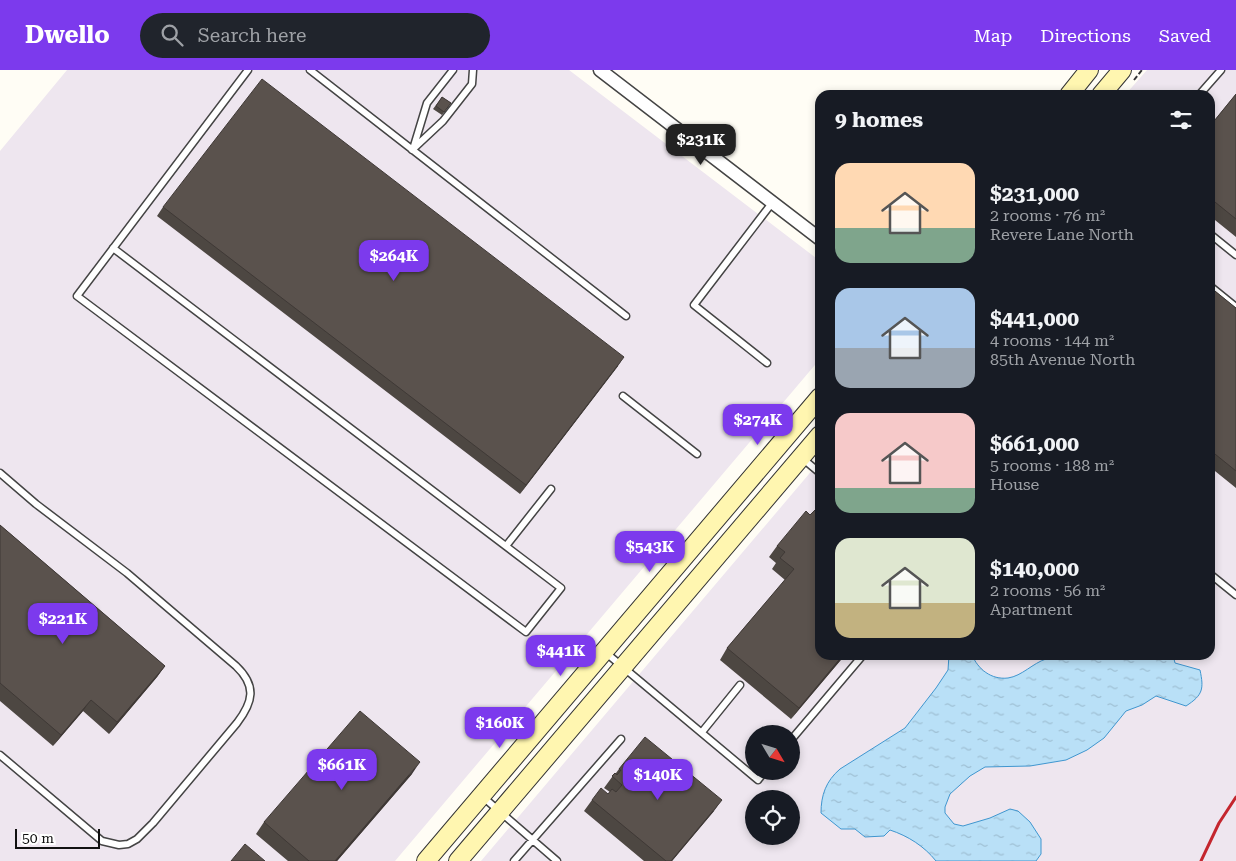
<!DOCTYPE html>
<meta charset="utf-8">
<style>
body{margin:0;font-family:"Roboto Serif",serif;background:#20242c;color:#f1f3f6;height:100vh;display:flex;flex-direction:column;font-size:19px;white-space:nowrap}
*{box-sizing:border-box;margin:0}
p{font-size:16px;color:#9ea1a6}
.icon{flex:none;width:28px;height:28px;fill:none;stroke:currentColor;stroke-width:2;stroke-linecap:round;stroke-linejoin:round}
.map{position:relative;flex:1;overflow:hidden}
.side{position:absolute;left:815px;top:20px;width:400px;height:570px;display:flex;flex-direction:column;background:#171b24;border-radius:15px;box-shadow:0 2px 8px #0003}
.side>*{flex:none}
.needle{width:32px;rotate:128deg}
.tools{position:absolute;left:745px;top:655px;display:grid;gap:10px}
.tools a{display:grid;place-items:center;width:55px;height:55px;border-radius:50%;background:#171b24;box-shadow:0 2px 8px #0003;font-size:25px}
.scale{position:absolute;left:15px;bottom:12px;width:85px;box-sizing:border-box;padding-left:5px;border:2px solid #111;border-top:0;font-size:14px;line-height:18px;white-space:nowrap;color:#111;-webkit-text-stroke:4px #fff;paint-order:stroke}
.price{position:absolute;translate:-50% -42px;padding:0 11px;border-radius:10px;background:#7c3aed;color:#fff;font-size:16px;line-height:32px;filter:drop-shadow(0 1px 2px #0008)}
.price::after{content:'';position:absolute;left:50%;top:30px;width:15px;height:11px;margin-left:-8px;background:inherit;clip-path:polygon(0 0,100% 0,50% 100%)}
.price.selected{background:#222;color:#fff}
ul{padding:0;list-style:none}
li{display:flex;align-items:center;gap:15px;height:125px;padding:0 20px}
li span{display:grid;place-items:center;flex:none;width:140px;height:100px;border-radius:15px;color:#555}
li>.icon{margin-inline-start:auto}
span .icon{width:60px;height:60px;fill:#fffc;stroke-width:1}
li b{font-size:21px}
h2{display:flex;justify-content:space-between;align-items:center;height:60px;padding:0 20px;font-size:21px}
header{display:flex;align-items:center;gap:30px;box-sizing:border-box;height:70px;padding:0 25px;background:#7c3aed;color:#fff}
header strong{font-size:24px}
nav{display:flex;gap:28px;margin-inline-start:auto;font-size:18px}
.search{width:350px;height:45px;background:#20242c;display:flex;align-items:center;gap:12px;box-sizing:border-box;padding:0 18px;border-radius:28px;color:#9ea1a6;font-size:19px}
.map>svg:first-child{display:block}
.industrial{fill:#eee6ef;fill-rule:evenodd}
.water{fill:url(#water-ripples);stroke:#3f96cf}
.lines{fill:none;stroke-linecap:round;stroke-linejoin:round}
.lane-casing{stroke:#444;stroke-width:9}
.street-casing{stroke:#444;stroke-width:15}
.secondary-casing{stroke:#333;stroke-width:20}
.path{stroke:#333;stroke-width:2;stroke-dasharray:5 2.5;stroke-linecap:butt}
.lane{stroke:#fff;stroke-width:6}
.street{stroke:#fff;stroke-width:12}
.secondary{stroke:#fff6b0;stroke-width:18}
.rail{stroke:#c4262e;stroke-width:3}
.wall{fill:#4d4742}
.shaded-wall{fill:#3f3936}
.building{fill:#5a524d;stroke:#3f3936}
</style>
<header>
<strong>Dwello</strong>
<div class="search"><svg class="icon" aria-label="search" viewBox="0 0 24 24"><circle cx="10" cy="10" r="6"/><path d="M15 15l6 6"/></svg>Search here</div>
<nav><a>Map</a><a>Directions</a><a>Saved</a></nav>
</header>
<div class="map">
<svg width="1236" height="791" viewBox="0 0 1236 791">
<defs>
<pattern id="water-ripples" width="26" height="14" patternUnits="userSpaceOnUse" patternTransform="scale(1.25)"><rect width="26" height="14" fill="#b9e0f7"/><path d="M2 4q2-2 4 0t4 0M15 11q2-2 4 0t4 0" fill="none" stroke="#9ebfd3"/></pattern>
</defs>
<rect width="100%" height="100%" fill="#fffdf5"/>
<path class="industrial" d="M 67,0 L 569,0 L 820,191 L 820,289 L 395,791 L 0,791 L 0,81 Z
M 1147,0 L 1236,0 L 1236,791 L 481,791 L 820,391 L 820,585 L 1210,585 L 1210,25 L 1125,25 ZM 754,664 L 791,664 L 791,701 L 754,701 ZM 754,729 L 791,729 L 791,766 L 754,766 Z"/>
<path class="water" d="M 949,585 L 972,585 C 978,599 991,610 1008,608 C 1022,606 1033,593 1046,589 C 1062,584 1076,589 1092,588 C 1100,588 1107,586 1115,585 C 1134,583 1154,585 1173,585 L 1175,593 L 1200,600 C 1204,619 1203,625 1186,636 L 1156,626 L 1142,635 L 1126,641 L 1104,668 L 1087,680 L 1066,690 L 1030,696 L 985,697 L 970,706 L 950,724 L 945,737 L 945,743 L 954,754 L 963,756 L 990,748 L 1010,739 L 1018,741 L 1030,752 L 1041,769 L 1041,784 L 1036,791 L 936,791 C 924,776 908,766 890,760 L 884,766 L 865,767 L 855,759 L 841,759 L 821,743 C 821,725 826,711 840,699 L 905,658 L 936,618 L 948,600 Z"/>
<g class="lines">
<defs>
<path id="lane" d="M 310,0 L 626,246
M 1199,25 L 1221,0
M 413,79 L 427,33 L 453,0
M 412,80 L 443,51 L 472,14 L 473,0
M 1210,164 L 1236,185
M 113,178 L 561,518 L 526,562 L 77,226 L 248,0
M 1210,216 L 1236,237
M 767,293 L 694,235 L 772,133
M 623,326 L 697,384
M 802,388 L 820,403
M 0,403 L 36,434 L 127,503 L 236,596 C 257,616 253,632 237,653 L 153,753 L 137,769 L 128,774 L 119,775 L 102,771 L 0,685
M 506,476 L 551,419
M 1210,504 L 1236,525
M 605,582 L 758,710 L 765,701
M 702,662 L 740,615
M 791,670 L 863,585
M 483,727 L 557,791
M 514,791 L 621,669"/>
<path id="street" d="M 600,0 L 820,169"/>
<path id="secondary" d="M 1069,25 L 1089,0
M 1101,25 L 1122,0
M 426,791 L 820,327
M 458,791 L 820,365"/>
</defs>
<use href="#lane" class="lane-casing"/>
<use href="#street" class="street-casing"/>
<use href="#secondary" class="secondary-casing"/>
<path class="path" d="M 1134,10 L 1142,0
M 816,313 L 820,308"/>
<use href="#lane" class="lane"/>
<use href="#street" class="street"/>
<use href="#secondary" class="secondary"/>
<path class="rail" d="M 1201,791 L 1219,753 L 1236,727"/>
</g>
<path class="wall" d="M 1236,24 L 1236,167 L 1210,146 L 1210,56 Z
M 442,27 L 451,33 L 442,45 L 433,39 Z
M 163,137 L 618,296 L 520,424 L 157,146 Z
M 1210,217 L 1236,238 L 1236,418 L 1210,397 Z
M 810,445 L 820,585 L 845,585 L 791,649 L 720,590 L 727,578 L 785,510 L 772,499 L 776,493 L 769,487 L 777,476 Z
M 0,455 L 165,596 L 157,607 L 109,664 L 83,641 L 53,676 L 0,631 Z
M 619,699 L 714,741 L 672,791 L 644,791 L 584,741 L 592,730 L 608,724 L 610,722 L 604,718 L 615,703 L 616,703 Z
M 412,704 L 337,791 L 288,791 L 256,764 L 264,752 Z"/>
<path class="shaded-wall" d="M 624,287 L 618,296 L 520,424 L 526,415 Z
M 843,585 L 845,585 L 791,649 L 799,638 Z
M 165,596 L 157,607 L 109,664 L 117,652 Z
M 91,630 L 83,641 L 53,676 L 61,665 Z
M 420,692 L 412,704 L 337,791 L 335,791 Z
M 722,730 L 714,741 L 672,791 L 671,791 Z"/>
<path class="building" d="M 262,9 L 624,287 L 526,415 L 163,137 Z
M 1236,24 L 1236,149 L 1210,128 L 1210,56 Z
M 442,27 L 451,33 L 444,42 L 436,36 Z
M 1210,217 L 1236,238 L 1236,401 L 1210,380 Z
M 816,439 L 820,442 L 820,585 L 843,585 L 799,638 L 727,578 L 794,499 L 780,488 L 785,482 L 777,476 L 806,441 L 810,445 Z
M 0,455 L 165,596 L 117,652 L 91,630 L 61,665 L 0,613 Z
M 360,641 L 420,692 L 335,791 L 309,791 L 264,752 Z
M 645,667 L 722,730 L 671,791 L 666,791 L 592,730 L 601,718 L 608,724 L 612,719 L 616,722 L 622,715 L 612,706 L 615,703 L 617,705 L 621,700 L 619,699 Z
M 245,774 L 265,791 L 231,791 Z"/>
</svg>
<div class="tools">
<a><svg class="needle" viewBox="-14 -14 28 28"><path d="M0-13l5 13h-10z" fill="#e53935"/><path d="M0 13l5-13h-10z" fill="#9ea1a6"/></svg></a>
<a><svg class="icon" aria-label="locate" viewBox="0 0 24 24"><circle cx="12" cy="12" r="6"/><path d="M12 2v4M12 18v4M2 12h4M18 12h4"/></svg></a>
</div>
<div class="scale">50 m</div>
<b class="price selected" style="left:701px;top:96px">$231K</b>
<b class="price" style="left:394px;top:212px">$264K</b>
<b class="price" style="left:758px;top:376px">$274K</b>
<b class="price" style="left:650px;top:503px">$543K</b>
<b class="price" style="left:63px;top:575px">$221K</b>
<b class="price" style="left:561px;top:607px">$441K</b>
<b class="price" style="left:500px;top:679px">$160K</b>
<b class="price" style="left:342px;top:721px">$661K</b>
<b class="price" style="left:658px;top:731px">$140K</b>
<section class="side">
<h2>9 homes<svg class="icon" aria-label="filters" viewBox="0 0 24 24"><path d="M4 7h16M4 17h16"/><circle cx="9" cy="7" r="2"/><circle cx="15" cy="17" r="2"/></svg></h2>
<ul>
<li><span style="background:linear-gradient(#ffd9b3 65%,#7fa58c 0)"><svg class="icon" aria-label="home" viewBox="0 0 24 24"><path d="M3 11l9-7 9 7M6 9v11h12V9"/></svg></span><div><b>$231,000</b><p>2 rooms · 76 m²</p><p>Revere Lane North</p></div></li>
<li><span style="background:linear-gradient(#a9c7e8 60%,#9aa5b1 0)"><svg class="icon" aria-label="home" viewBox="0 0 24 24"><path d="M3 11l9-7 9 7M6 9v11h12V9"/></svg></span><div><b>$441,000</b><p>4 rooms · 144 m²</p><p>85th Avenue North</p></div></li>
<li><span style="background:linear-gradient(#f6c9c9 75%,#7fa58c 0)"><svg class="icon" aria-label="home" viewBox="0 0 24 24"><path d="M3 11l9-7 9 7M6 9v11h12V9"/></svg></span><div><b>$661,000</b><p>5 rooms · 188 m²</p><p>House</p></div></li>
<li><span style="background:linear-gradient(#dfe7d0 65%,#c2b280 0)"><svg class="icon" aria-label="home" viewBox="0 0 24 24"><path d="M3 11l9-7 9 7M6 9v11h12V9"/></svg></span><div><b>$140,000</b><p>2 rooms · 56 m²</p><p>Apartment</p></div></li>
</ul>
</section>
</div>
